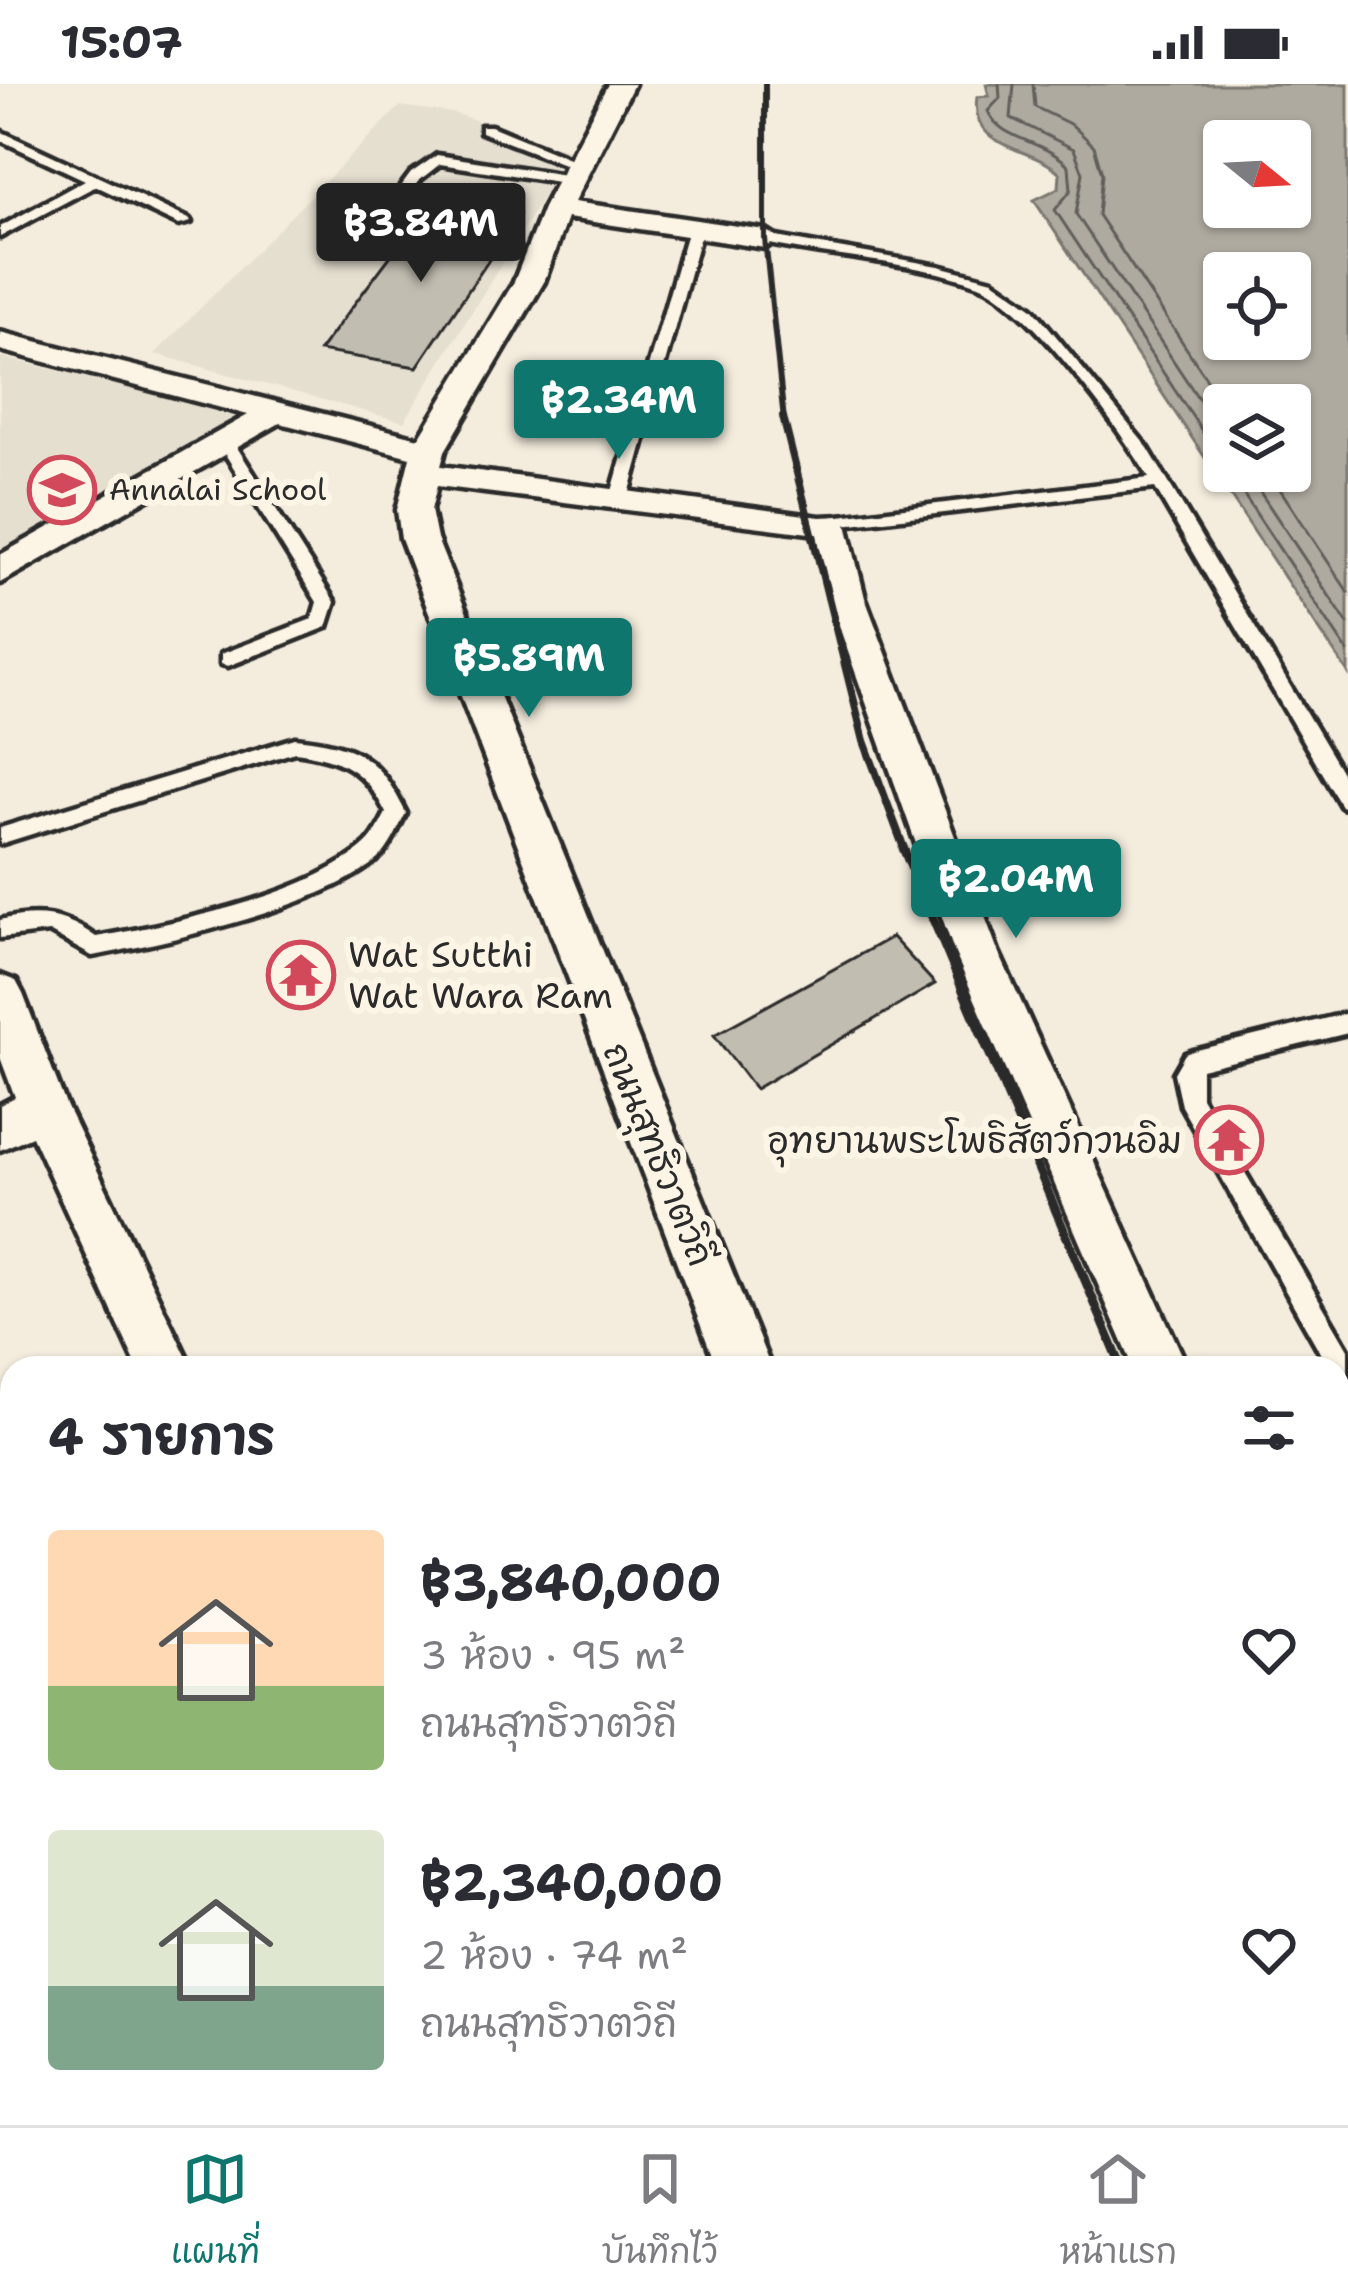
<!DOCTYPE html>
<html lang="th">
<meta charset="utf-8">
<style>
body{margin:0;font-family:"Shantell Sans","Playpen Sans Thai",sans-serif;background:#f7f7f7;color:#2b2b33;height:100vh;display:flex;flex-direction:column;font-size:45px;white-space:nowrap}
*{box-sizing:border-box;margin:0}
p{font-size:39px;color:#7c7c81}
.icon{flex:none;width:66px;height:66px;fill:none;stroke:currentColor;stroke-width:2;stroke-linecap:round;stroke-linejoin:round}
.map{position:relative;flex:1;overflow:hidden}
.side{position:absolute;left:0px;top:1272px;width:1350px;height:771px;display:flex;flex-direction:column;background:#fff;border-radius:36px 36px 0 0;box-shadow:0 3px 9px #0004}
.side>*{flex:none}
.needle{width:78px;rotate:108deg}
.buttons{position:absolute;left:1203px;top:36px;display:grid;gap:24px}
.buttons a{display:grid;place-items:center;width:108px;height:108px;border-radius:12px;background:#fff;box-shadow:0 3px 9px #0004;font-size:60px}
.price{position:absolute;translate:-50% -102px;padding:0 27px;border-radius:12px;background:#0f766e;color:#fff;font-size:39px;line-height:78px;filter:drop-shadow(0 3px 6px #0008)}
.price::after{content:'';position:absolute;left:50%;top:72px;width:36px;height:27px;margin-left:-18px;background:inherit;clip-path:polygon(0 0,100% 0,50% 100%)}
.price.selected{background:#222;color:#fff}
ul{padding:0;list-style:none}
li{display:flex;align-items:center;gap:36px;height:300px;padding:0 48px}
li span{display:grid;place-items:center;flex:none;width:336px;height:240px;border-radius:12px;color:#555}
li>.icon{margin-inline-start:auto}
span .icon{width:144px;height:144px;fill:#fffc;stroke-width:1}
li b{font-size:51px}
h2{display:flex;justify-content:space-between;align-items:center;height:144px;padding:0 48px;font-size:51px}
.status{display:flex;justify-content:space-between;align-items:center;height:84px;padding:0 60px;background:#fff;direction:ltr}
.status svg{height:33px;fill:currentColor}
.tabs{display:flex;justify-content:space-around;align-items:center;height:168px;border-top:3px solid #e1e1e2;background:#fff;font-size:33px;color:#7c7c81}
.tabs a{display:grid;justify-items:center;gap:6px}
.tabs .selected{color:#0f766e}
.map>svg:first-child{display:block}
.built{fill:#e5dfd0}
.water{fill:#afaaa0;stroke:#7a7771;stroke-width:3;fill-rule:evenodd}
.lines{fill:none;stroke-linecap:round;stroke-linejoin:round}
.shore{stroke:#605e5a;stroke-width:3}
.building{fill:#c2bdb1;stroke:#2b2b2b;stroke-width:3}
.service-casing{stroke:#2b2b2b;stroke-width:9}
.minor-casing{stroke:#2b2b2b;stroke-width:9}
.service{fill:#fcf5e5;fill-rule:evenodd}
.minor{fill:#fcf5e5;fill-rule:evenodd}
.rail-far3{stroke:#2b2b2b;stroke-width:6}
.rail-far2{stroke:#2b2b2b;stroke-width:8}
.rail-far1{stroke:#2b2b2b;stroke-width:9}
.rail{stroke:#2b2b2b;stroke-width:12}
.labels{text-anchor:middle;stroke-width:12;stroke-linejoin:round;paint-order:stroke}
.far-poi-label{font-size:30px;fill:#2b2b2b;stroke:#fcf5e5;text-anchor:start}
.poi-label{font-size:36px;fill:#2b2b2b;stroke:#fcf5e5;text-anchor:start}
.street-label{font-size:36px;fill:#2b2b2b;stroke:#fcf5e5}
</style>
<div class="status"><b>15:07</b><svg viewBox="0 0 49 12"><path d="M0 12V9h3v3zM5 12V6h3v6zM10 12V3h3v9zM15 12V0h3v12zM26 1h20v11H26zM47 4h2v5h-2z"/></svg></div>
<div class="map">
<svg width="1348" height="2041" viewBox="0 0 1348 2041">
<rect width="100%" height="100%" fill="#f4edde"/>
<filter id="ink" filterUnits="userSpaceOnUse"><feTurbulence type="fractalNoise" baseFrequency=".00833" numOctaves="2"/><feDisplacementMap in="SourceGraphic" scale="24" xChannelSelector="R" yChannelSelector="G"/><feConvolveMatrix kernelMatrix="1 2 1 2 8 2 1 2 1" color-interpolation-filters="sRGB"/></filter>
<g filter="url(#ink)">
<path class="built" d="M 400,22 L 453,29 L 571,67 L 404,338 L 155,270 Z
M 0,273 L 125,303 L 247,336 L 0,476 Z"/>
<path class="water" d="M 986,0 L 1348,0 L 1348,589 L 1034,116 L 1059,104 L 1060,89 C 1030,61 969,66 977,13 L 989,12 ZM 1224,57 L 1290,57 L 1290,123 L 1224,123 ZM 1224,189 L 1290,189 L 1290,255 L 1224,255 ZM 1224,321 L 1290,321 L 1290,387 L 1224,387 Z"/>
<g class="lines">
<path class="shore" d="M 999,0 L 1000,14 L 988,27 C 999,56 1043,55 1069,82 L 1071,106 L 1055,126 L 1224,380
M 1014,0 L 1011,34 L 1074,65 L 1083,89 L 1076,130 L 1224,353
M 1033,0 L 1035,23 L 1072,41 L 1094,62 L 1102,90 L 1098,131 L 1224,321
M 1228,387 L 1348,568
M 1246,387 L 1348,540
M 1268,387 L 1348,508"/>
</g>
<path class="building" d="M 431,118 L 519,131 L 417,283 L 319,267 Z
M 892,853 L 935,900 L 755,1005 L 714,951 Z"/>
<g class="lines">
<defs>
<path id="service" d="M 481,42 L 491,42 L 586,81 L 574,84 L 481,48 Z
M 0,47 L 189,135 L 191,138 L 179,141 L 96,102 L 0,153 L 0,143 L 85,96 L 0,56 Z
M 437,71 L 571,92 L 578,96 L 571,100 L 440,80 L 421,95 L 391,135 L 381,135 L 379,132 L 411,89 Z
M 695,141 L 702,145 L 628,414 L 625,418 L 613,418 L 610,414 L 688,145 Z
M 765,151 L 939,182 L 993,196 L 1033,224 L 1148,364 L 1348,699 L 1348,725 L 1341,722 L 1155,404 L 809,445 L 806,441 L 815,435 L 1149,394 C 1121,346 1028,219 979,201 C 910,176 831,174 760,158 L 760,152 Z
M 225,352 L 233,357 L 335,518 L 327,543 L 228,582 L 221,580 L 221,570 L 312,535 L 317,518 L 217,357 Z
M 295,654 C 357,661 378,672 406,729 C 399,742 393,758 383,770 C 334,821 163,859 92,872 L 49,848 L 0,854 L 0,836 C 37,827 65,830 96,853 C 170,840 310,812 366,760 C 375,752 380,740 386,729 C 365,686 341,674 295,668 L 0,760 L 0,744 Z
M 1348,929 L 1348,949 L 1201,985 L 1201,1013 L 1348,1265 L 1348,1304 L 1338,1300 L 1338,1284 L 1329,1284 L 1181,1022 L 1174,989 L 1185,970 L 1193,967 Z
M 1348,1368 L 1348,1396 L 1338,1400 L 1338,1372 Z
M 1338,1587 L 1348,1591 L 1348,1628 L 1338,1624 Z"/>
<path id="minor" d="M 608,0 L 634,0 L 574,118 L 765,146 L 779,155 L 765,164 L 567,134 L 544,198 L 445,367 L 441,382 L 820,433 L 845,432 L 865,514 L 998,867 L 1188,1284 L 1134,1284 L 954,867 L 829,514 L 817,450 L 437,402 L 431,426 L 437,455 L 771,1284 L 717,1284 L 401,455 L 397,426 L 410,373 L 280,339 L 0,499 L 0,471 L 248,331 L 0,266 L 0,248 L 419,354 L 514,198 L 543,124 Z
M 0,891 L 16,897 L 23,910 L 66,1021 L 192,1284 L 138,1284 L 32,1052 L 0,1066 L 0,1021 L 15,1013 L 0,973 Z
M 12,1337 L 12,1396 L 0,1401 L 0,1342 Z
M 12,1629 L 12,1693 L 0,1698 L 0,1634 Z
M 1338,1634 L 1348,1638 L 1348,1715 L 1338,1711 Z
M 12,1936 L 12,2012 L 0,2017 L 0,1941 Z
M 1006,2031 L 1076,2031 L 1080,2041 L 1010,2041 Z"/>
</defs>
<use href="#service" class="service-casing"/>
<use href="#minor" class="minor-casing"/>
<use href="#service" class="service"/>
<use href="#minor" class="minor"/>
<path class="rail-far3" d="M 765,0 L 765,155 L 784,336"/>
<path class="rail-far2" d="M 783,333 L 864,657 L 905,767"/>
<path class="rail-far1" d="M 903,764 L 1122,1284"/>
<path class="rail" d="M 1338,1722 L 1348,1741"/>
</g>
</g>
<defs>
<symbol id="school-ring" viewBox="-11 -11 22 22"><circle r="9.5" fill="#fcf5e5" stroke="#d1495b" stroke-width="1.5"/><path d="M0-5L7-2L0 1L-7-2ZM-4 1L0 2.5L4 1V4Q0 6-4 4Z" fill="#d1495b"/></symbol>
<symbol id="temple-ring" viewBox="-11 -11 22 22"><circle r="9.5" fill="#fcf5e5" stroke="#d1495b" stroke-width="1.5"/><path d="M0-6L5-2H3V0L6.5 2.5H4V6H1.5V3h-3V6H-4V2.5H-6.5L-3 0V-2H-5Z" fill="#d1495b"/></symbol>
</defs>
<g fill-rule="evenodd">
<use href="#school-ring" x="24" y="368" width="76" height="76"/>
<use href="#temple-ring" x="263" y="853" width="76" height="76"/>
<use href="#temple-ring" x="1191" y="1018" width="76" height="76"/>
</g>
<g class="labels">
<g class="far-poi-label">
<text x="109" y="416">Annalai School</text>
</g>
<g class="poi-label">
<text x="348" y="883">Wat Sutthi<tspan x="348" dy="41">Wat Wara Ram</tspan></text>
<text x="1182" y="1069" text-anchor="end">อุทยานพระโพธิสัตว์กวนอิม</text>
</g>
<g class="street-label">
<text transform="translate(659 1070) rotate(68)" y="13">ถนนสุทธิวาตวิถี</text>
</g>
</g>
</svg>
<div class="buttons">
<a><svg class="needle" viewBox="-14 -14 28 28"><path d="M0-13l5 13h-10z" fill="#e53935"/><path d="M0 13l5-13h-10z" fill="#7c7c81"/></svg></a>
<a><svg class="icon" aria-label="locate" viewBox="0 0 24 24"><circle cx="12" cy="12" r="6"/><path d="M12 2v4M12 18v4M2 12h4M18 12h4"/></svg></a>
<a><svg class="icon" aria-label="layers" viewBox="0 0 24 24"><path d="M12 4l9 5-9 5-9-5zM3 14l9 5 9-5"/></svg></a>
</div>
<b class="price selected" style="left:421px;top:201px">฿3.84M</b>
<b class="price" style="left:619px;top:378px">฿2.34M</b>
<b class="price" style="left:529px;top:636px">฿5.89M</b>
<b class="price" style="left:1016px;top:857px">฿2.04M</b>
<section class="side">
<h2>4 รายการ<svg class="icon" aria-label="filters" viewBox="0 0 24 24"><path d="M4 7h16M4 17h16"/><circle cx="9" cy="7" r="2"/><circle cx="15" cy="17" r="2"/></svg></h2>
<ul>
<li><span style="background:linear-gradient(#ffd9b3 65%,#8fb573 0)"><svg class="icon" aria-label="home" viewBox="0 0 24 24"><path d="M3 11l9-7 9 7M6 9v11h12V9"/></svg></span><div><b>฿3,840,000</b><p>3 ห้อง · 95 m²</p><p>ถนนสุทธิวาตวิถี</p></div><svg class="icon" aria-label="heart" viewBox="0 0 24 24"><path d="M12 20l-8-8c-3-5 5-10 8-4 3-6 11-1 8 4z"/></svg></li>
<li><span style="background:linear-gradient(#dfe7d0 65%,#7fa58c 0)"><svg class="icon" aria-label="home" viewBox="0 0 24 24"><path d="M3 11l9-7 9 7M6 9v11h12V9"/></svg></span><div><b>฿2,340,000</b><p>2 ห้อง · 74 m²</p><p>ถนนสุทธิวาตวิถี</p></div><svg class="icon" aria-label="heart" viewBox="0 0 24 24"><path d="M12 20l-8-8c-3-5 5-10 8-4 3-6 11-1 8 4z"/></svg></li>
</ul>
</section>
</div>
<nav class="tabs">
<a class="selected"><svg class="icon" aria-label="map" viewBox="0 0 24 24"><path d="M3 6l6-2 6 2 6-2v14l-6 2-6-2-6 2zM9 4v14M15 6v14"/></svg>แผนที่</a>
<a><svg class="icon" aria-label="saved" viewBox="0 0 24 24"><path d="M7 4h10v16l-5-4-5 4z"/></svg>บันทึกไว้</a>
<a><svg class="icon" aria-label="home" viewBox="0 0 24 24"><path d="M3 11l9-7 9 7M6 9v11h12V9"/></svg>หน้าแรก</a>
</nav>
